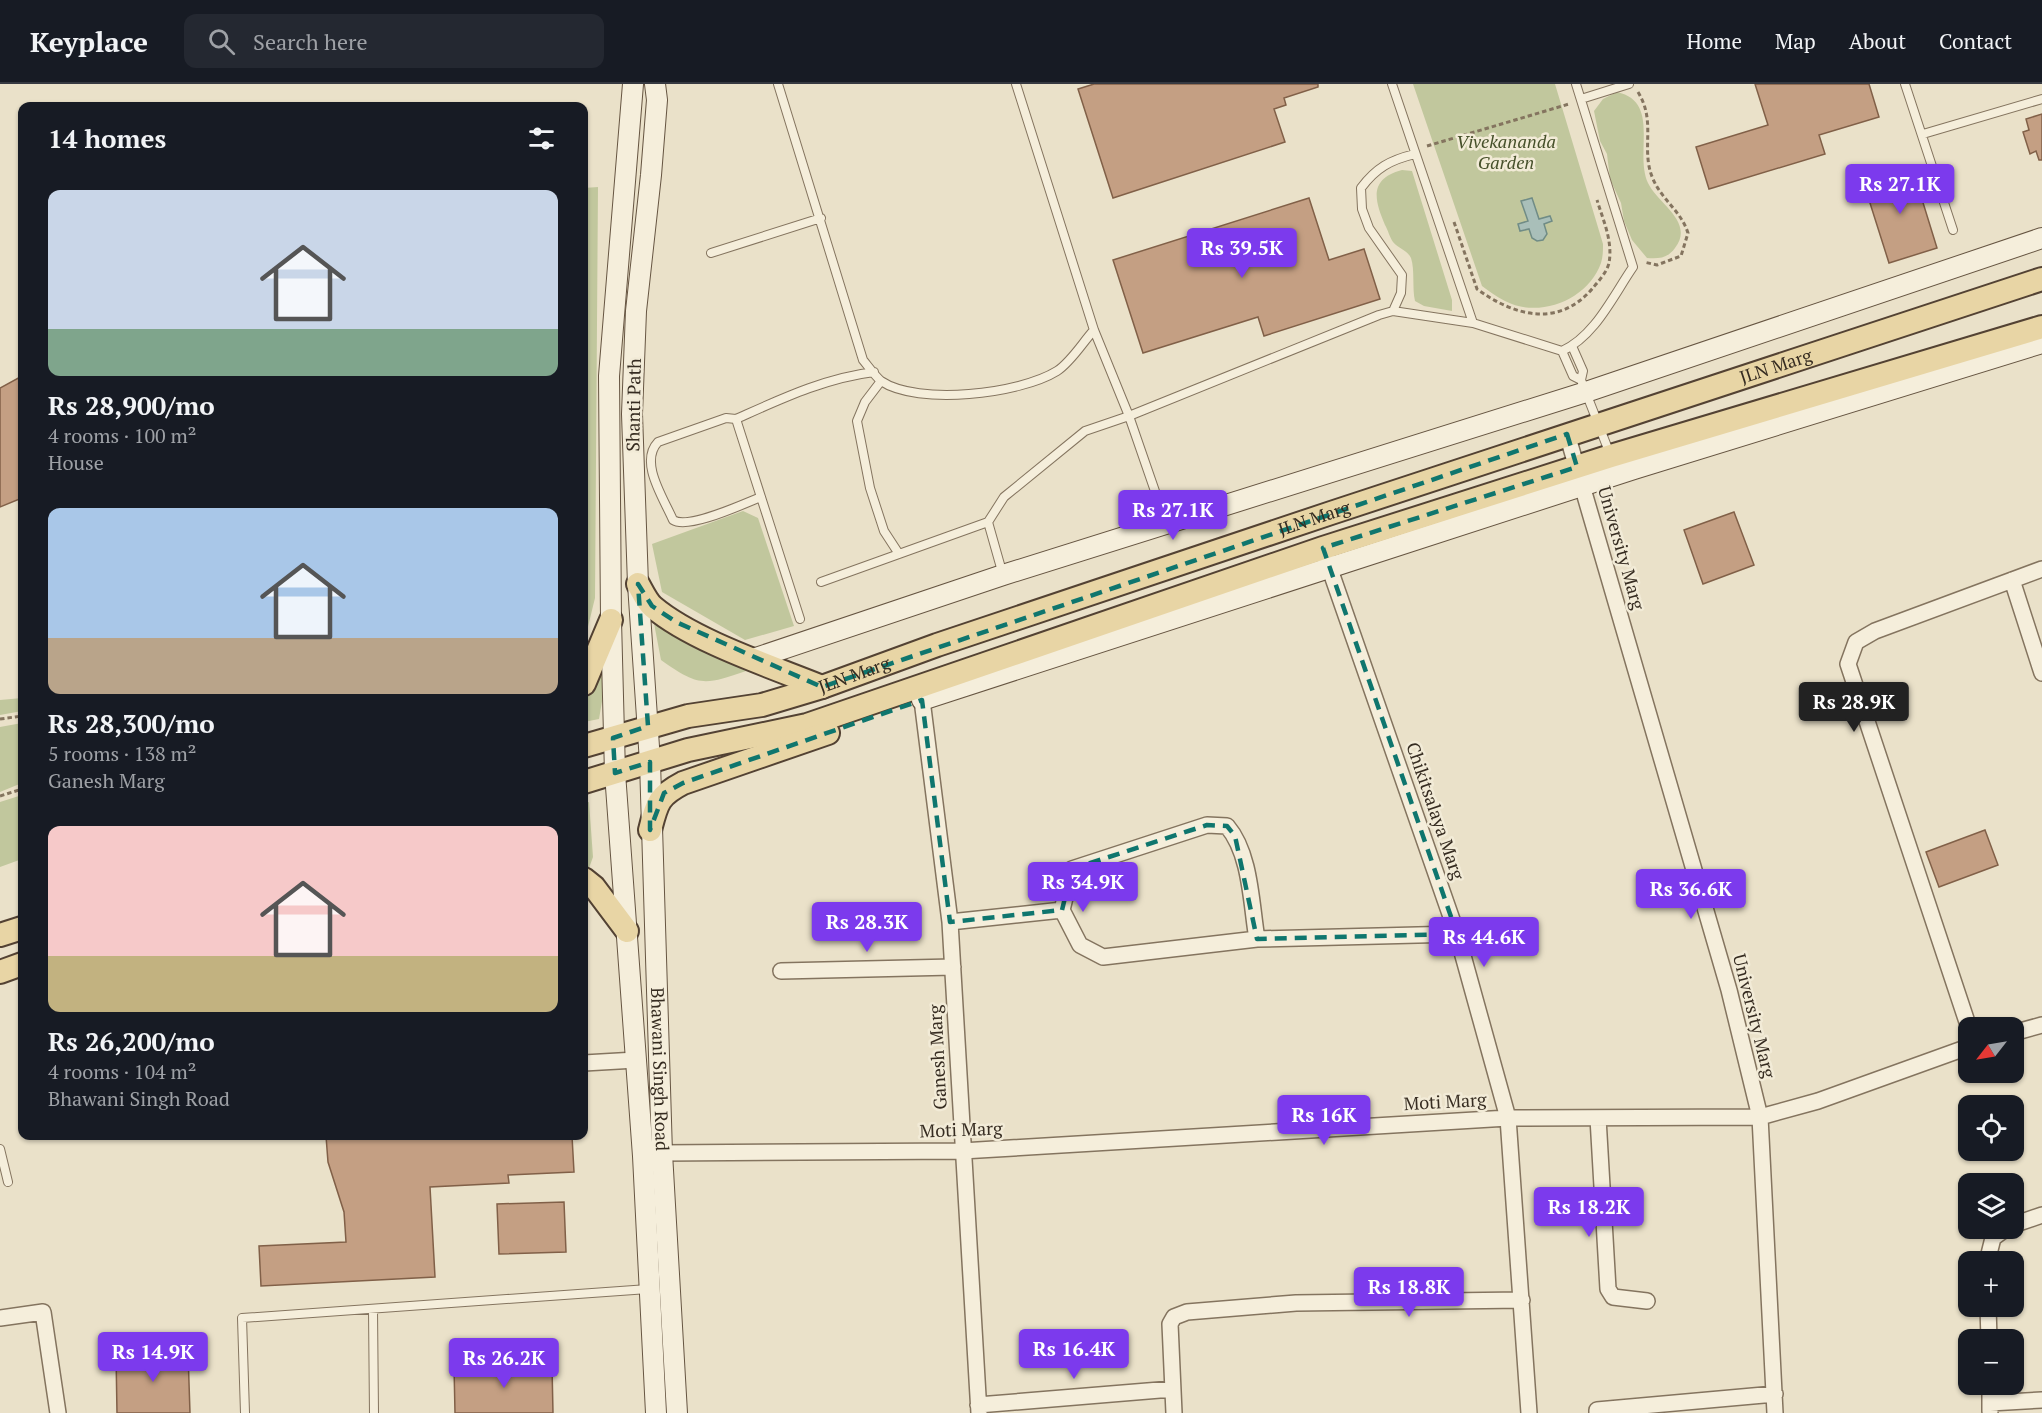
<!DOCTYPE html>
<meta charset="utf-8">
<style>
body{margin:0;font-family:"PT Serif",serif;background:#242831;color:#f1f3f6;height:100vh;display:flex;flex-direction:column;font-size:22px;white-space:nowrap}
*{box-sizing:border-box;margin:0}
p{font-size:20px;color:#9ea1a6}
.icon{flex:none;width:33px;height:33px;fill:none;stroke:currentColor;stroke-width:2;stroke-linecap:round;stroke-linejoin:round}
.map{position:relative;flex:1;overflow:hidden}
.panel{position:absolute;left:18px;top:18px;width:570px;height:1038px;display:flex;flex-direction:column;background:#171b24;border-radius:12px;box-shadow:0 2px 4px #0004}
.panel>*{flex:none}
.needle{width:39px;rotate:239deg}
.tools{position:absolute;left:1958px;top:933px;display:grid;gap:12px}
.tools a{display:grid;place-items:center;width:66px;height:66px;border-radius:12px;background:#171b24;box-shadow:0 2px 4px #0004;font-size:30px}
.price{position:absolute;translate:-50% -51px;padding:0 14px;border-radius:6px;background:#7c3aed;color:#fff;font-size:20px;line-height:39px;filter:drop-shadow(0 2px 3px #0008)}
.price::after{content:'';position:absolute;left:50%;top:36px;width:18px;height:14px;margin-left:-9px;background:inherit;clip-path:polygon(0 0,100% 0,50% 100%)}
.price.on{background:#222;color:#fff}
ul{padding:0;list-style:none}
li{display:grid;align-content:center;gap:12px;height:318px;padding:0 30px}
li span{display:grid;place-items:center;height:186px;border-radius:12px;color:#555}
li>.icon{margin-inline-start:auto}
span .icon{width:108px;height:108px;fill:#fffc;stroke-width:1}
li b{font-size:26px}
h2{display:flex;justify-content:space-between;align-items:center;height:72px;padding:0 30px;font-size:26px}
header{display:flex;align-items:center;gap:36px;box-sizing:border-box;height:84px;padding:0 30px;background:#171b24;border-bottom:2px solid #363941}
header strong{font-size:28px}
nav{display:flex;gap:33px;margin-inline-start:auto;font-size:21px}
.search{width:420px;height:54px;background:#242831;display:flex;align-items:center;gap:15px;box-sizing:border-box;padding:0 21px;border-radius:12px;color:#9ea1a6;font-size:22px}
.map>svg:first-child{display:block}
.green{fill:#c1c79d}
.water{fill:#a9bfb9;stroke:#708c86;stroke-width:1.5}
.building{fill:#c49f83;stroke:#816048;stroke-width:1.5}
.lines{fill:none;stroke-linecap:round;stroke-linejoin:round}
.lane-casing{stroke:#84745f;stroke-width:10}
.street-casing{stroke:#84745f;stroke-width:18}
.secondary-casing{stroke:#665542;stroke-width:22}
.primary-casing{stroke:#534233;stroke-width:26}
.path{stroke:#84745f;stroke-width:3;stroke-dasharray:4.5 3;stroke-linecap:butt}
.lane{stroke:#f5eedb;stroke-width:8}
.street{stroke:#f5eedb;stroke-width:15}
.secondary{stroke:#f5eedb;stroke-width:20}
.primary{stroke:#e8d5a5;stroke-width:22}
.marked{fill:none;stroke:#0f766e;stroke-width:4.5;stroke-dasharray:12 8;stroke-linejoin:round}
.labels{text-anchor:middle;stroke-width:5;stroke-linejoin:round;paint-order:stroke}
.park-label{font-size:18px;font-style:italic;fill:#46502a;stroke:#f2ebd7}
.street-label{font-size:18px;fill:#362c21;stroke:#f2ebd7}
</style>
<header>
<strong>Keyplace</strong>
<div class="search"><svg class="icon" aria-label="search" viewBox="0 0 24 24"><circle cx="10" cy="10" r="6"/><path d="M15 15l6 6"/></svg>Search here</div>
<nav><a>Home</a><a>Map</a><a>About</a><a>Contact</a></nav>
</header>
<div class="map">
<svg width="2042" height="1329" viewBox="0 0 2042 1329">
<rect width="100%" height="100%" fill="#eae1c9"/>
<path class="green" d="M 1413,0 L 1555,0 L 1603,160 C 1603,166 1603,173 1601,179 C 1588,216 1539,235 1505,217 C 1497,213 1489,207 1482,202 Z
M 1617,8 C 1661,18 1634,69 1648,99 C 1658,120 1695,138 1675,164 C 1668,174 1659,175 1647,174 L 1632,156 L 1624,137 L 1621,119 L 1610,95 L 1607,70 L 1600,57 L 1594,27 L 1603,15 Z
M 1402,86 L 1412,87 L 1452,216 L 1452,227 L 1424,222 L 1415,217 C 1412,204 1415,186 1411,174 C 1407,166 1399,165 1393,158 C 1390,154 1388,146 1385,141 C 1374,115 1369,95 1402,86 Z
M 598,103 L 595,514 L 584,559 L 584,104 Z
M 743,427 L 758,434 L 794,542 L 745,556 L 662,508 L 652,460 Z
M 653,534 L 680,553 L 746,587 C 703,602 698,602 661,576 Z
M 603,573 L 609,576 L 599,635 L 584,638 L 584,615 Z
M 22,614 L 22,627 L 0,631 L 0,616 Z
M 22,639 L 22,699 L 0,708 L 0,643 Z
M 22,711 L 22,775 L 0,783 L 0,718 Z
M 589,718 L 593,773 L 589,784 L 584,780 L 584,719 Z"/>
<path class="water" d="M 1532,114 L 1539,135 L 1550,132 L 1552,137 L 1544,140 L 1547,150 L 1543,156 L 1537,157 L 1532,154 L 1529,145 L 1520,147 L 1518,140 L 1528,137 L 1521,117 Z"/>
<path class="building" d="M 1094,0 L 1318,0 L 1318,3 L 1284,14 L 1286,21 L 1274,25 L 1285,58 L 1113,114 L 1078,5 Z
M 1755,0 L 1869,0 L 1879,33 L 1819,51 L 1825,70 L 1709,105 L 1696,63 L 1768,41 Z
M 2042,30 L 2042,76 L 2039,76 L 2036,67 L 2030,70 L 2023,48 L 2029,46 L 2026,35 Z
M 1912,83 L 1937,164 L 1889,179 L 1863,97 Z
M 1309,114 L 1329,176 L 1364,165 L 1380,215 L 1264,252 L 1258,233 L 1143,269 L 1113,176 Z
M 22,292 L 22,414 L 0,423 L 0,304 Z
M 1734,428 L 1754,481 L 1703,500 L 1684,446 Z
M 1985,746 L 1998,781 L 1939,803 L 1926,768 Z
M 326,1052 L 572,1052 L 574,1088 L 508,1091 L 509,1099 L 430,1103 L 435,1193 L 261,1202 L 259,1162 L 346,1158 L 344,1128 L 328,1078 Z
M 564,1118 L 566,1168 L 499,1170 L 497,1120 Z
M 188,1268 L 190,1329 L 117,1329 L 116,1270 Z
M 454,1282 L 552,1282 L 553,1329 L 455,1329 Z"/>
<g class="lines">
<defs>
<path id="lane" d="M 778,0 L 863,276 C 868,282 875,292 881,297 C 918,322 1020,310 1057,287 C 1071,278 1083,258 1094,246
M 1016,0 L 1094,246 L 1129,332 L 1166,439
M 1392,0 L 1473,239
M 1905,0 L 1953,146
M 1581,15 L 1629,0
M 1923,50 L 2042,15
M 711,169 L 821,134
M 1393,227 L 1401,209 L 1402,191 L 1369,144 L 1362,125 L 1361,104 C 1376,84 1390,76 1415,70
M 1572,262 L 1583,287 L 1581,296 L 1610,370
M 1562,267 L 1573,292 L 1581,296
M 881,297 L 865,318 L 857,337 L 870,404 L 884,447 L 899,470
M 736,335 C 781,315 825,294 874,288
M 761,413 C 743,420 688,446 673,436 C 663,413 639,378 658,358 L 726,334 L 736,335 L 800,535
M 988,438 L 1003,491
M 821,498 L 988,438 L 1004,413 L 1085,347 L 1129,332 L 1379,231 L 1393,227 L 1473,239 L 1562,267 C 1595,252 1613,212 1633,183 L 1576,0
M 0,1065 L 8,1098
M 373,1226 L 374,1329
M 245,1329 L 242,1234 L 648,1205"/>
<path id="street" d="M 1567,350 L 1729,906 L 1760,1033 L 1775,1329
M 1326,474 L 1457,850 L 1508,1034 L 1529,1329
M 2012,496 L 2042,589
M 922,616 L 950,838 L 979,1329
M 950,838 L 1062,826
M 1257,855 C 1251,820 1251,770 1227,742 L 1207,741 L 1072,785 L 1062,826 L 1080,861 L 1103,873 L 1257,855 L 1457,850
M 781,887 L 953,883
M 1969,944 L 1848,580 L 1856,558 L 1875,547 L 2042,485
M 2013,949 L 2042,941
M 584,979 L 636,976
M 1598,1034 L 1608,1205 L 1613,1213 L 1647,1217
M 662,1069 L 962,1067 L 1508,1034 L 1760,1033 L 1818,1017 L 1968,963
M 2013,1141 L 2042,1131
M 1987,1178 L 1993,1154 L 2007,1144
M 1988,1222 L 1989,1256
M 0,1234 L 43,1228 L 58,1329
M 1990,1300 L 1990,1327
M 1990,1319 L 2042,1316
M 978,1321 L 1172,1305
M 1174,1329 L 1170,1240 L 1174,1233 L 1187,1228 L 1296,1219 L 1522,1216
M 1597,1329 L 1597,1326 L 1775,1310"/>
<g id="secondary">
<path d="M 633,0 L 609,292 L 611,536 L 615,689 L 643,1072 L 656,1329"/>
<path id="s1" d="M 655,0 L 657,16 L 651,91 L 636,227 L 632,330 L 638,500 L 650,678 L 662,1069 L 677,1329"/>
<path d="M 753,575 L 1003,491 L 1586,308 L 2042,154"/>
<path d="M 922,616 L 1634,385 L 2042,259"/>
</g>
<g id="primary">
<path d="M 638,500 C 642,507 647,518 653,523 C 693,557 773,583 822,603"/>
<path d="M 584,600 L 611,536"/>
<path id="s2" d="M 584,662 L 688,632 L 762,621 L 822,603 L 937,561 L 1331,429 L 2042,195"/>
<path d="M 584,698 L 688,666 L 807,641 L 1323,464 L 1611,372 L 2042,243"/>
<path d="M 650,746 C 657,719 658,712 683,699 L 828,649"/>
<path d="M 584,795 L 594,803 L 627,847"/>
<path d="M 0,851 L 22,844"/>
<path d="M 0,888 L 22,880"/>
</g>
</defs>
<use href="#lane" class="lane-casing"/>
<use href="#street" class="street-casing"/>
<use href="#secondary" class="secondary-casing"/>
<use href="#primary" class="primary-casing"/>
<path class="path" d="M 1638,8 C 1657,39 1640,65 1653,95 C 1662,116 1681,127 1688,149 L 1681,172 L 1657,181 L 1644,178
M 1427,62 L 1569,20
M 1454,138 L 1477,205 C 1514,232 1558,244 1592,205 C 1598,198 1607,188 1609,179 C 1613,157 1603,136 1597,116
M 0,635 L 22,632
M 0,712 L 22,705"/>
<use href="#lane" class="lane"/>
<use href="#street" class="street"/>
<use href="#secondary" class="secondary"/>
<use href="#primary" class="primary"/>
</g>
<path class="marked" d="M 1567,350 L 1577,383 L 1323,464 L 1457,850 L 1257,855 L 1235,752 L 1227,742 L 1207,741 L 1072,785 L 1062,826 L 950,838 L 922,616 L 683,699 L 664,709 L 650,746 L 650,678 L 615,689 L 613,654 L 648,642 L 638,500 L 652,522 L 676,538 L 822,603 Z"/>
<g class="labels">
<g class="park-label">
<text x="1506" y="64">Vivekananda<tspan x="1506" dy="21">Garden</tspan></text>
</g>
<g class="street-label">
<text dy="6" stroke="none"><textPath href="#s2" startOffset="1252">JLN Marg</textPath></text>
<text transform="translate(634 321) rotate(-89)" y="6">Shanti Path</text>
<text dy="6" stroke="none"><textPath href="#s2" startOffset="766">JLN Marg</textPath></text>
<text transform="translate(1621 464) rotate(74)" y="6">University Marg</text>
<text dy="6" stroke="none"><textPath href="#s2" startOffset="280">JLN Marg</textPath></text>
<text transform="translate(1435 727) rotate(71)" y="6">Chikitsalaya Marg</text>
<text transform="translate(1754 932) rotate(76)" y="6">University Marg</text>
<text transform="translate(938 973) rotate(-93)" y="6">Ganesh Marg</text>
<text dy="6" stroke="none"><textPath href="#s1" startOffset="987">Bhawani Singh Road</textPath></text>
<text transform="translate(1445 1018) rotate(-3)" y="6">Moti Marg</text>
<text transform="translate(961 1046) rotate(-2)" y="6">Moti Marg</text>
</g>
</g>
</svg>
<div class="tools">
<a><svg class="needle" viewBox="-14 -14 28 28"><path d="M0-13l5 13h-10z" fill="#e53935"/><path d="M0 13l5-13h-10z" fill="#9ea1a6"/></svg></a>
<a><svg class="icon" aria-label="locate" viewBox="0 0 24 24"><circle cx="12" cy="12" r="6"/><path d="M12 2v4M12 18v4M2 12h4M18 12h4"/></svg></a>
<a><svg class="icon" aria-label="layers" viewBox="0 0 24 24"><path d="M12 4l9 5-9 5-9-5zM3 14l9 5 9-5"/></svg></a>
<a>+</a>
<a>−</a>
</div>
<b class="price" style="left:1900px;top:131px">Rs 27.1K</b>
<b class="price" style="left:1242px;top:195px">Rs 39.5K</b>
<b class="price" style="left:1173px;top:457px">Rs 27.1K</b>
<b class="price on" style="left:1854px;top:649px">Rs 28.9K</b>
<b class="price" style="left:1083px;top:829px">Rs 34.9K</b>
<b class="price" style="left:1691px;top:836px">Rs 36.6K</b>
<b class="price" style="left:867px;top:869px">Rs 28.3K</b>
<b class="price" style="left:1484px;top:884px">Rs 44.6K</b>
<b class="price" style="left:1324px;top:1062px">Rs 16K</b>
<b class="price" style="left:1589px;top:1154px">Rs 18.2K</b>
<b class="price" style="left:1409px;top:1234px">Rs 18.8K</b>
<b class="price" style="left:1074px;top:1296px">Rs 16.4K</b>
<b class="price" style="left:153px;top:1299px">Rs 14.9K</b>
<b class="price" style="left:504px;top:1305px">Rs 26.2K</b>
<section class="panel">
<h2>14 homes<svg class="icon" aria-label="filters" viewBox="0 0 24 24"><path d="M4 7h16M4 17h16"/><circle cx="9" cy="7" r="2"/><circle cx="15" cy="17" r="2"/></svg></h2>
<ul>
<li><span style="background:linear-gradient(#c9d6e8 75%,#7fa58c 0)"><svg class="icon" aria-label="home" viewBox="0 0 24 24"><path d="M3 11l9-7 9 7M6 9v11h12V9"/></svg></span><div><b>Rs 28,900/mo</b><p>4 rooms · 100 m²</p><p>House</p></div></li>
<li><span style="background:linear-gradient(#a9c7e8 70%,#b9a48a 0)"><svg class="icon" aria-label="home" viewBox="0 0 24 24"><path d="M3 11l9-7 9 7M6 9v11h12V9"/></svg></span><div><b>Rs 28,300/mo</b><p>5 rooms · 138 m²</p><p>Ganesh Marg</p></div></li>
<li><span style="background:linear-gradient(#f6c9c9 70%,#c2b280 0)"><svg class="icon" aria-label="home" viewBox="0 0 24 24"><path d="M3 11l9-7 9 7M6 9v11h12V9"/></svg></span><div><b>Rs 26,200/mo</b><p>4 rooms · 104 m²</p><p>Bhawani Singh Road</p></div></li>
</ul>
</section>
</div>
